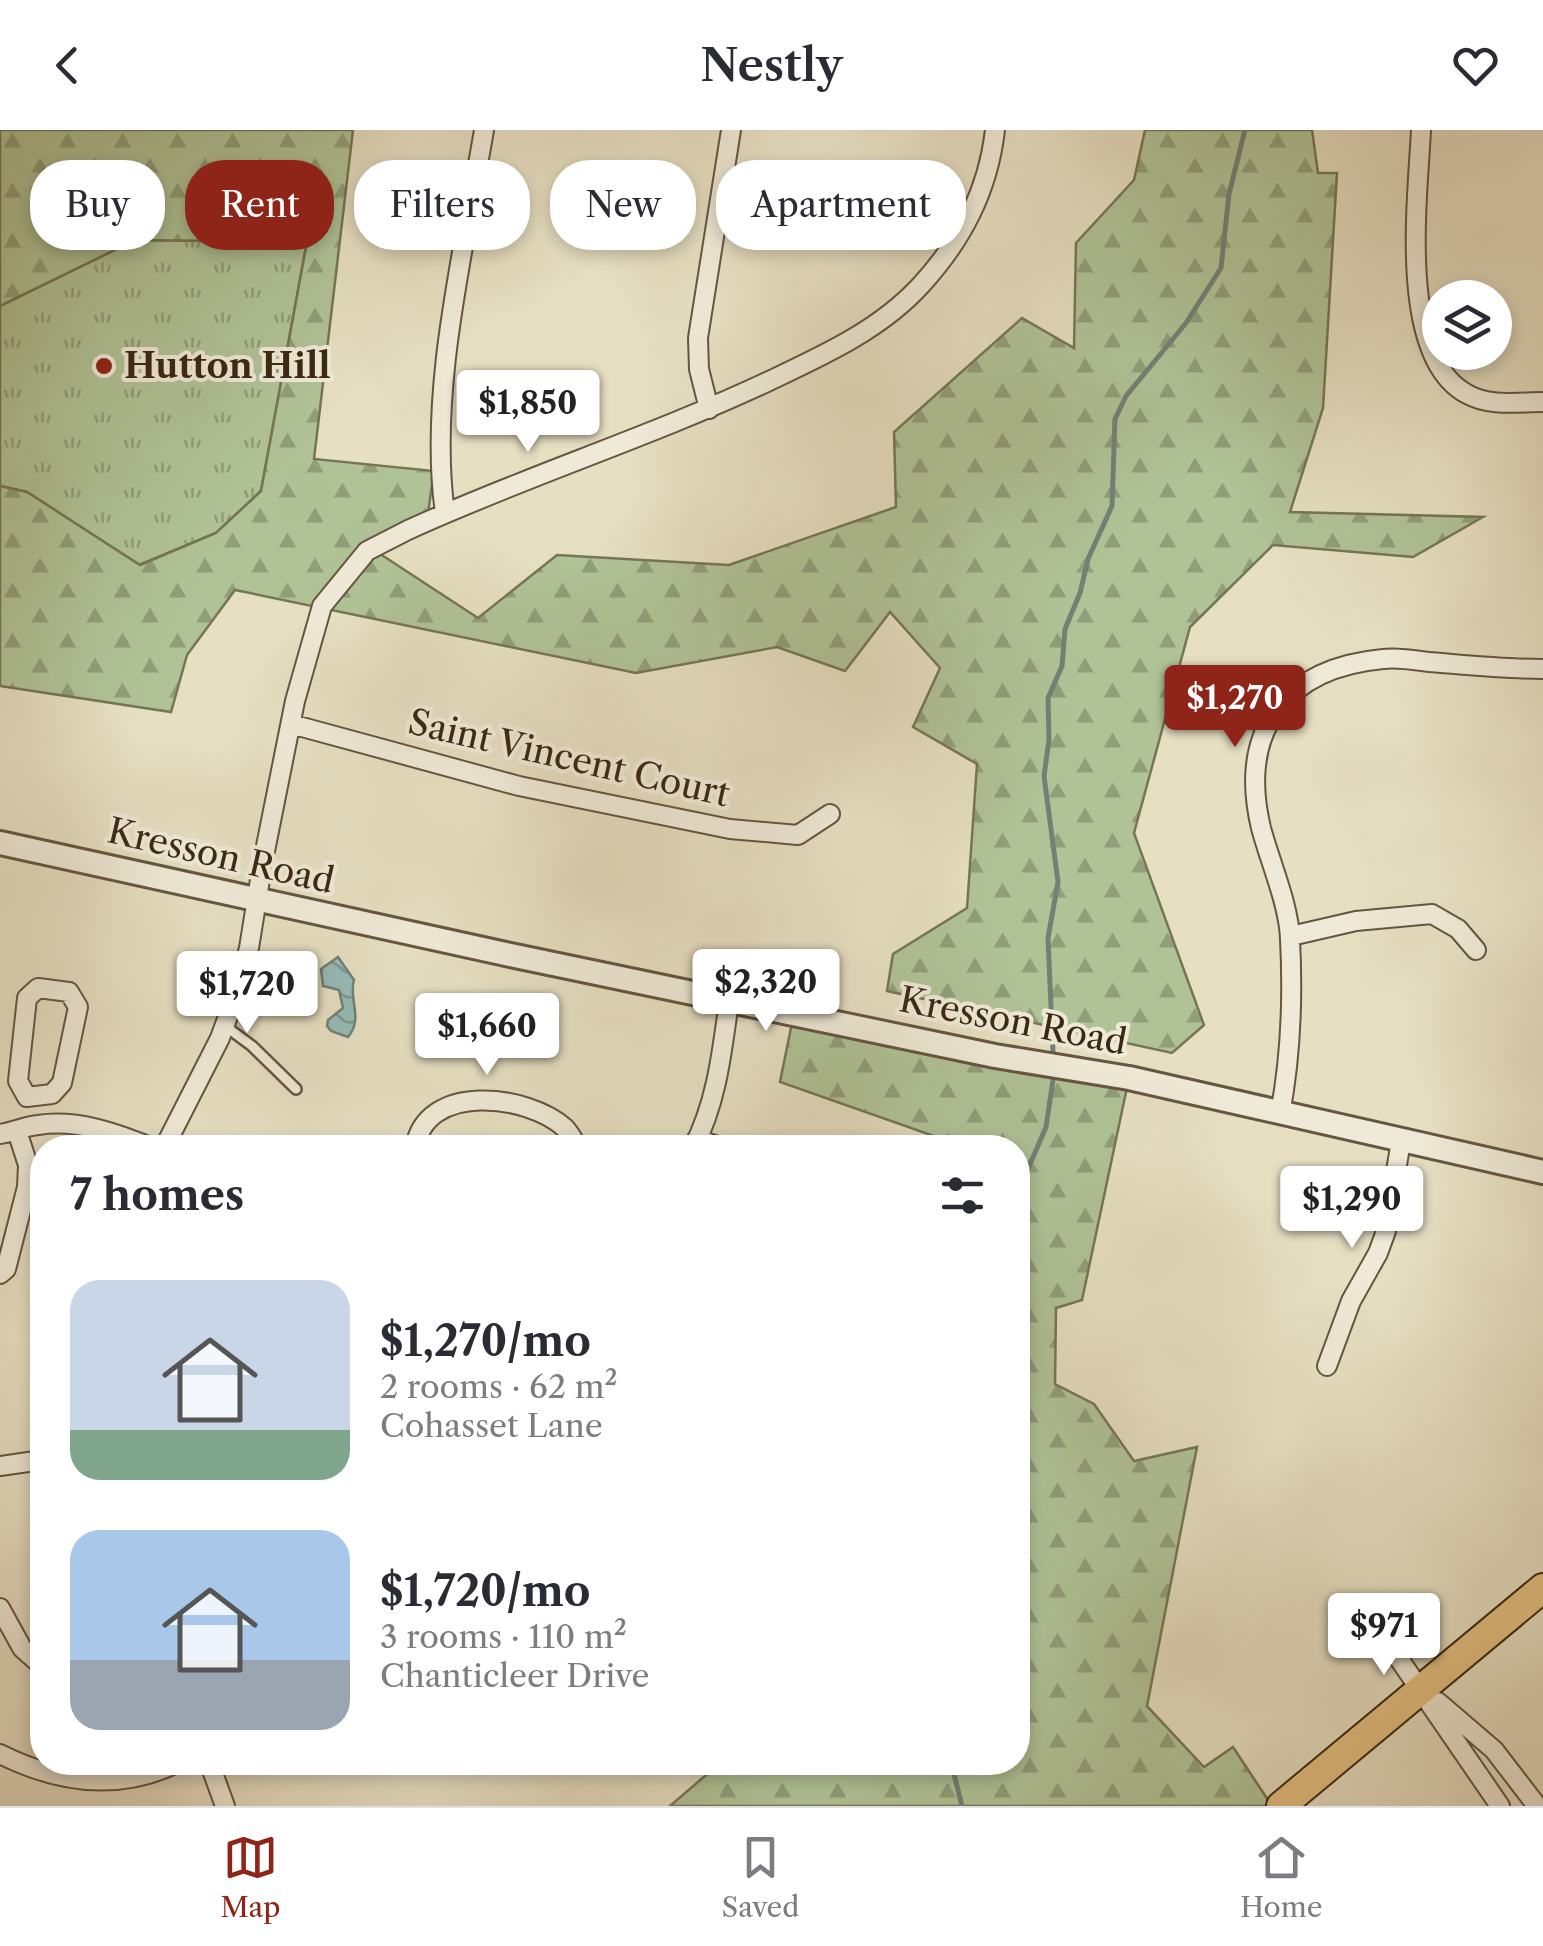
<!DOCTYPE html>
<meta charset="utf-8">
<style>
body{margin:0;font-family:"Libre Caslon Text",serif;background:#f2f2f3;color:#2b2b33;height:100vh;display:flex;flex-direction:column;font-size:38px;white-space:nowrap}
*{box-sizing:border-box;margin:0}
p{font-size:32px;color:#7c7c81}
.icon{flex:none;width:55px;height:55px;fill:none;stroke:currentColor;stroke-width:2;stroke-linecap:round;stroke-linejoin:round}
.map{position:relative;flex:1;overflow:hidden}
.drawer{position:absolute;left:30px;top:1005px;width:1000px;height:640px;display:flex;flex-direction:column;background:#fff;border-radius:40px;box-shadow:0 5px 15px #0003}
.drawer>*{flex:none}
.top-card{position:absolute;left:30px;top:30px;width:1000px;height:90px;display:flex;gap:20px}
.controls{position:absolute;left:1422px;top:150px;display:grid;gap:20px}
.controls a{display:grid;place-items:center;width:90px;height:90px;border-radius:50%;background:#fff;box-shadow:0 5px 15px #0003;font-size:50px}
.price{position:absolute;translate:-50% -85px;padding:0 22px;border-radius:10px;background:#fff;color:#222;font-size:32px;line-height:65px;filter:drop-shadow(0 2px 5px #0008)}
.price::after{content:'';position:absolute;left:50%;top:60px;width:30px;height:22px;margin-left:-15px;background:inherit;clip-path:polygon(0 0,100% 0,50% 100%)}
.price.selected{background:#8f2418;color:#fff}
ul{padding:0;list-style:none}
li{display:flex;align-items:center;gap:30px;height:250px;padding:0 40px}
li span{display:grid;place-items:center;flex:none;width:280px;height:200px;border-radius:30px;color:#555}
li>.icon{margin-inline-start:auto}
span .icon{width:120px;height:120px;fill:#fffc;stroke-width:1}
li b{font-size:42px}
h2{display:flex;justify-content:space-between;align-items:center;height:120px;padding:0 40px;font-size:42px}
.pill{padding:0 35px;border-radius:40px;background:#fff;box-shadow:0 5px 15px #0003;font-size:35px;line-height:90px}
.pill.selected{background:#8f2418;color:#fff}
header{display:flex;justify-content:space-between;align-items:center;height:130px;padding:0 40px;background:#fff;font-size:45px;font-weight:600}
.tabs{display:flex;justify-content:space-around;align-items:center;height:140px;border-top:2px solid #e1e1e2;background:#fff;font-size:28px;color:#7c7c81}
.tabs a{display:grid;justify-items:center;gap:5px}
.tabs .selected{color:#8f2418}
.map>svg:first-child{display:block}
.grass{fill:url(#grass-tufts);stroke:#757655;stroke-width:2.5}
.forest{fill:url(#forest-firs);stroke:#757655;stroke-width:2.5}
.water{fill:url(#water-waves);stroke:#728176;stroke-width:2.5}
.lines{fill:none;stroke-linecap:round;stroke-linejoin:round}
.stream{stroke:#728176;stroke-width:5}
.service-casing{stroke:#65563f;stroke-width:14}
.minor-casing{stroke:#65563f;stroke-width:22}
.tertiary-casing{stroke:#65563f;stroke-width:28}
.primary-casing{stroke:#3a2913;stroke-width:32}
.service{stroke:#efead7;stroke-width:9}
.minor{stroke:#efead7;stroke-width:18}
.tertiary{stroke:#efead7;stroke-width:22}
.primary{stroke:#e3c081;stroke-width:28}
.poi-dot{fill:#8f2418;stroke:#efead7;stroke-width:4}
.labels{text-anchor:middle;stroke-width:8;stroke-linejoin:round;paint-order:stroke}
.poi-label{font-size:35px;font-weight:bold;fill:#3a2913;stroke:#efead7;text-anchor:start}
.street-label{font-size:35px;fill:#3a2913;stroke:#efead7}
</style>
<header><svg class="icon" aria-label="back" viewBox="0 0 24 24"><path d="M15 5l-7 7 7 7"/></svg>Nestly<svg class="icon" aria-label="heart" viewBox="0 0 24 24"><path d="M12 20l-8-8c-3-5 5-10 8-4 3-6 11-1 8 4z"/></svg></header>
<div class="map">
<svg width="1543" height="1676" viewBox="0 0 1543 1676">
<defs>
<pattern id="grass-tufts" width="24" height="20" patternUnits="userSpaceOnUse" patternTransform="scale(2.5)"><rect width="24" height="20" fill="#b0c397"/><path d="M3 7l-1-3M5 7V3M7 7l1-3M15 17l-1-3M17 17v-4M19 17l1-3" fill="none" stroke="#909e7a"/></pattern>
<pattern id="forest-firs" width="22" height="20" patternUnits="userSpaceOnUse" patternTransform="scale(2.5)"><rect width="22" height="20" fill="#b0c397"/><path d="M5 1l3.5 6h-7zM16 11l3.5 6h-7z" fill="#909e7a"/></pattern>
<pattern id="water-waves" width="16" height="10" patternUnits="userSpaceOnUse" patternTransform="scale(2.5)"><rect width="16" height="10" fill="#97bcb8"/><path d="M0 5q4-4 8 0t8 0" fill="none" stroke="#7c9994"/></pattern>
</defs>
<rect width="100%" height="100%" fill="#e6dfc2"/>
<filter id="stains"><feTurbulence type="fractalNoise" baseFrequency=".002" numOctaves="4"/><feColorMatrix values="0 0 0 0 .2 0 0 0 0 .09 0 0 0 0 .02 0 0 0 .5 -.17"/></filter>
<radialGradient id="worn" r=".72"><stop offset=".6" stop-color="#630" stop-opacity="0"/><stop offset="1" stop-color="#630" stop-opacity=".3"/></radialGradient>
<path class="grass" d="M 314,73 L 261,361 L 216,403 L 139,435 L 27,362 L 0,356 L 0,176 L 135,110 L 221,111 Z"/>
<path class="forest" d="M 0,0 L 353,0 L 314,329 L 434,341 L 427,390 L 371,418 L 478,488 L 557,425 L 729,435 L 896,377 L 894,302 L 1022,188 L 1074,218 L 1076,113 L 1134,50 L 1145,0 L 1312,0 L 1318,43 L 1337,43 L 1323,278 L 1290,382 L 1483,387 L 1413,427 L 1273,415 L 1190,497 L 1134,703 L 1204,895 L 1172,923 L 887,861 L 893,824 L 967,778 L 977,634 L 913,597 L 940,538 L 890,482 L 845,541 L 777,517 L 636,543 L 235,460 L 187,525 L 171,582 L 0,556 L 0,356 L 27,362 L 140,435 L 216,403 L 261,361 L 314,74 L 221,111 L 135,110 L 0,176 Z
M 794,883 L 1129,948 L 1082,1170 L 1056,1178 L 1055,1254 L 1094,1274 L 1134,1331 L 1197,1317 L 1147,1576 L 1204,1637 L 1233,1617 L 1272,1676 L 670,1676 L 720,1633 L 1018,1632 L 1018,1018 L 965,1017 L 780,952 Z"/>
<path class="water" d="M 338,827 L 354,850 C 348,870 364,888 348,907 L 331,901 L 327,896 L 328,890 L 343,878 L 339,860 L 323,856 L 321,839 Z"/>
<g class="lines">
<path class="stream" d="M 1053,922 L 1048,808 L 1058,752 L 1044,646 L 1049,610 L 1048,568 L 1062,536 L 1065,499 L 1080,463 L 1088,429 L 1112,376 L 1115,289 L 1126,266 L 1186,193 L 1221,138 L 1229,64 L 1245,0
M 1018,1062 L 1046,997 L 1053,950
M 951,1632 L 962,1676"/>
<defs>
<path id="service" d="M 225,896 L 252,916 L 296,959
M 317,1638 L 318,1632"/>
<path id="minor" d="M 1421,0 C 1418,66 1397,227 1467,264 C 1490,277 1518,272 1543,272
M 709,279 L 699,239 L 698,208 L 731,0
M 445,383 C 428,263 464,120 484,0
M 291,594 L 519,656 L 730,699 L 798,705 L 830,684
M 1291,806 L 1356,791 L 1432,784 L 1458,799 L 1476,820
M 38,858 L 69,862 L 78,877 L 62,953 L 52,964 L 27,967 L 18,951 L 27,868 Z
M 1280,984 C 1291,926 1293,867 1290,809 C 1289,775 1270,732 1261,698 C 1238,601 1285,538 1383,529 C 1398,527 1414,530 1429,532 C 1467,535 1505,539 1543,539
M 0,1004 C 13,1002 26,996 38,995 C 78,989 116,1003 153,1018
M 697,1009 L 723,1018
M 164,1018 L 220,908 L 238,859 L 249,818 L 263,731 L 295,571 L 322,476 L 367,421 L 408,400 C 526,346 650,307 767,252 C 822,226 880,200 921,155 C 962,110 988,61 995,0
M 415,1018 C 425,952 527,964 565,998 C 570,1003 574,1011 578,1018
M 693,1018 C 717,972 722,921 729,871
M 0,1144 L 6,1139 L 27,1057 L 28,1035 L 17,1001
M 1327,1236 L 1351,1171 L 1378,1123 L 1386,1101 L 1401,1011
M 0,1336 L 42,1330
M 0,1478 L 22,1518 L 42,1536
M 1384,1507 L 1500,1676
M 1438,1572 L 1494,1620 L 1537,1676
M 0,1624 C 58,1653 119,1662 179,1632
M 209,1632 L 225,1676"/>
<path id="tertiary" d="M 0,713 L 515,826 L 995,926 L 1129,948 L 1543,1042"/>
<path id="primary" d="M 1281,1676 L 1543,1458"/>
</defs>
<use href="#service" class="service-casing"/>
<use href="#minor" class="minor-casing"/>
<use href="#tertiary" class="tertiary-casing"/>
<use href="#primary" class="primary-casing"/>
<use href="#service" class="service"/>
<use href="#minor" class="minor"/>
<use href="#tertiary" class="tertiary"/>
<use href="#primary" class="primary"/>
</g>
<circle class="poi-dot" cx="104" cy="236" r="10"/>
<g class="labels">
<g class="poi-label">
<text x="124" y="248">Hutton Hill</text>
</g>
<g class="street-label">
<text transform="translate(569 628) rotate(13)" y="12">Saint Vincent Court</text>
<text transform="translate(221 726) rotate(13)" y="12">Kresson Road</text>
<text transform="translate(1013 891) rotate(11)" y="12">Kresson Road</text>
</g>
</g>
<rect width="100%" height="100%" filter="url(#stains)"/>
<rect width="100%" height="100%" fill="url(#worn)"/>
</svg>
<div class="controls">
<a><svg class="icon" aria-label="layers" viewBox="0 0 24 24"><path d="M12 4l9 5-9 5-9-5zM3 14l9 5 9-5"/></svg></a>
</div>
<b class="price" style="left:528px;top:325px">$1,850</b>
<b class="price selected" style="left:1235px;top:620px">$1,270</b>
<b class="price" style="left:766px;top:904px">$2,320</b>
<b class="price" style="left:247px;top:906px">$1,720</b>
<b class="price" style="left:487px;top:948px">$1,660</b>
<b class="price" style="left:1352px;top:1121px">$1,290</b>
<b class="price" style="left:1384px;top:1548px">$971</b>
<div class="top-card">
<a class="pill">Buy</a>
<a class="pill selected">Rent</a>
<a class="pill">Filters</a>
<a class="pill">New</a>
<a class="pill">Apartment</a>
</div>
<section class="drawer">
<h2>7 homes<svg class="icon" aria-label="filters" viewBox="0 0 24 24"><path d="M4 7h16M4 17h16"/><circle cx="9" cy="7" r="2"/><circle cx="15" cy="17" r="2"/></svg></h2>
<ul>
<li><span style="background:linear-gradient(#c9d6e8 75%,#7fa58c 0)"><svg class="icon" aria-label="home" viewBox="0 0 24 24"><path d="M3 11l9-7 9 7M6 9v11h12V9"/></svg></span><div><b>$1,270/mo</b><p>2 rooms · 62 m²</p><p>Cohasset Lane</p></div></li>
<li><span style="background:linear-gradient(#a9c7e8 65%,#9aa5b1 0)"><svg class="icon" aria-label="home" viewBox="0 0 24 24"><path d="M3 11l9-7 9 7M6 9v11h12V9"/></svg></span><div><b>$1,720/mo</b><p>3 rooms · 110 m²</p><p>Chanticleer Drive</p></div></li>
</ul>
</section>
</div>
<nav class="tabs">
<a class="selected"><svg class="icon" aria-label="map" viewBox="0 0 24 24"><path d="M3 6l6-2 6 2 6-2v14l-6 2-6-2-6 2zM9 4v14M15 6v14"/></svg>Map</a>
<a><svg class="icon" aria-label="saved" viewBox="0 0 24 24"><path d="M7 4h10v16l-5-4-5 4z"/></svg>Saved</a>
<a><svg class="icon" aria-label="home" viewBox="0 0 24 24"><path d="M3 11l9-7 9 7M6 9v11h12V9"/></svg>Home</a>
</nav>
